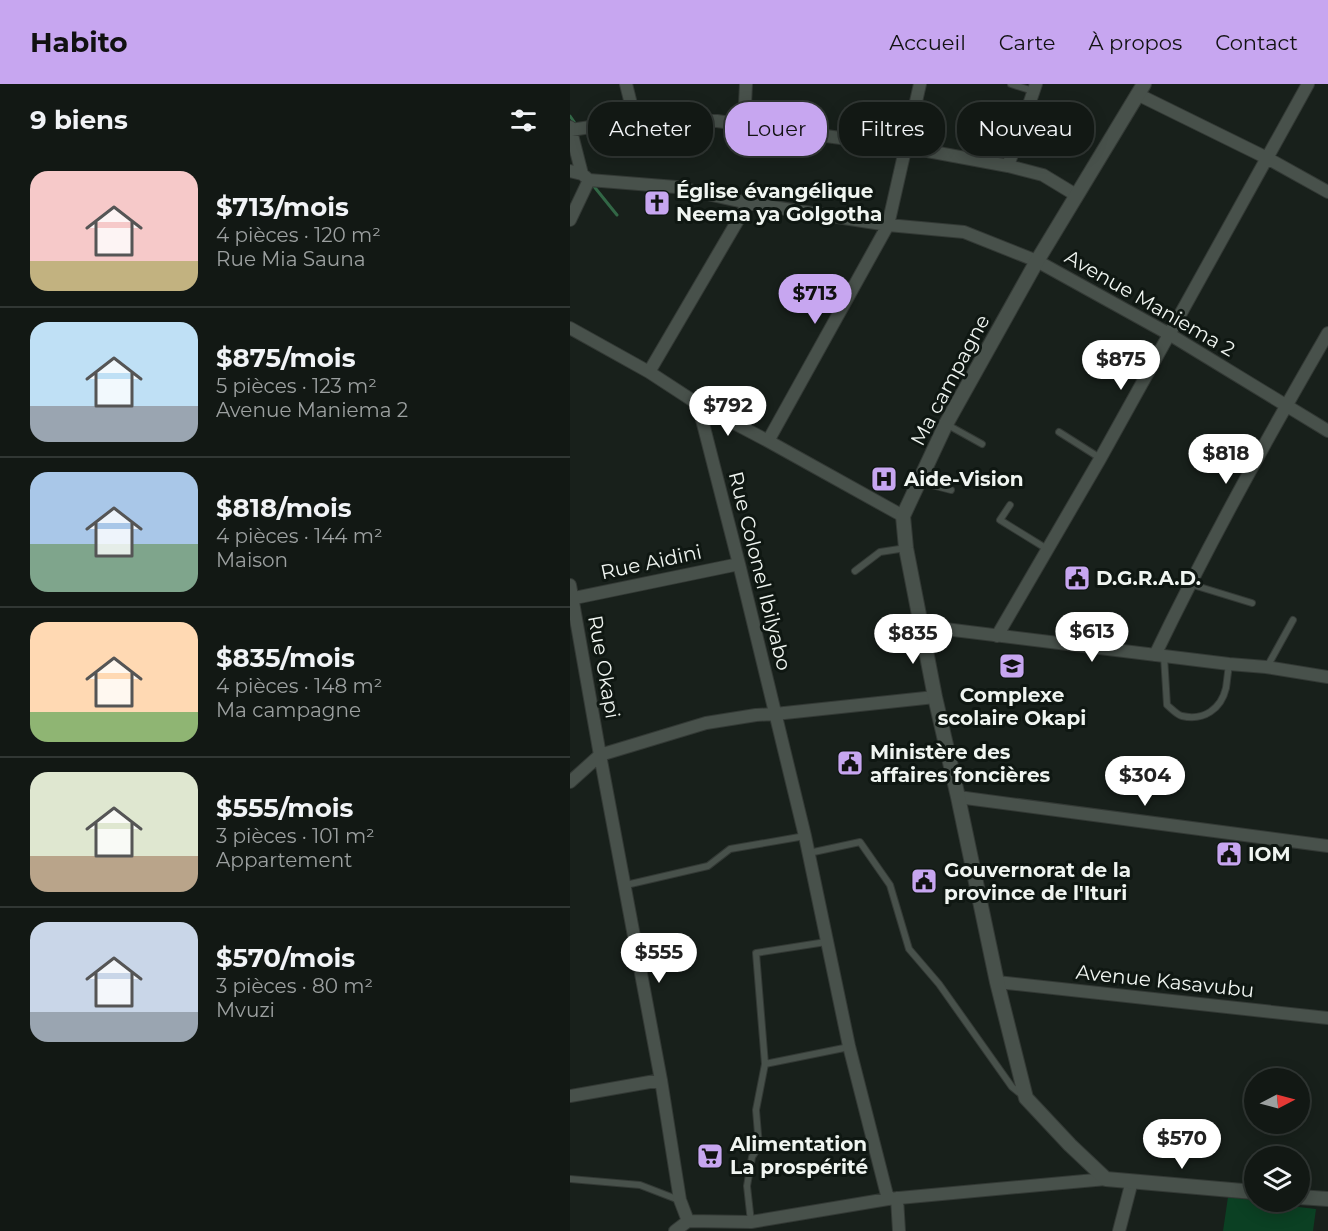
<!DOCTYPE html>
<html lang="fr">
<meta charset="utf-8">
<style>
body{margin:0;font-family:Montserrat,sans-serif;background:#1b211d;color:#f1f3f6;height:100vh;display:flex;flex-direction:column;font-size:22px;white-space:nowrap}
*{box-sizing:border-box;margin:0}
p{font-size:20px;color:#9ca0a0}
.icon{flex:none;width:33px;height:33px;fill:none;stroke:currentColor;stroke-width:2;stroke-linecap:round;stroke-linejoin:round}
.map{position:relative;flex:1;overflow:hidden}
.details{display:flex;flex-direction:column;background:#121814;width:570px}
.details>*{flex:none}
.banner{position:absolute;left:18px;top:18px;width:570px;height:54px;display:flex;gap:12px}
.needle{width:39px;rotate:84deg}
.tools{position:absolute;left:674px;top:984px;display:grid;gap:12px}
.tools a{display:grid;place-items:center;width:66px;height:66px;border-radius:50%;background:#121814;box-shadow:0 3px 15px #0003,0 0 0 2px #313734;font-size:30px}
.price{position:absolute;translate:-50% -51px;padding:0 14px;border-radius:21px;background:#fff;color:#222;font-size:20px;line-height:39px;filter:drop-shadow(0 2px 3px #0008)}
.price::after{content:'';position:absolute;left:50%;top:36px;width:18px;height:14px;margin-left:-9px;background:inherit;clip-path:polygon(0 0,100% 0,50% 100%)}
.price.selected{background:#c7a6f0;color:#111}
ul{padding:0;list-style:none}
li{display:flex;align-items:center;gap:18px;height:150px;padding:0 30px}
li+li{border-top:2px solid #313734}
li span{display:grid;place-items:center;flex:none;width:168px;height:120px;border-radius:18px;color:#555}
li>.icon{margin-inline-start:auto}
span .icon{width:72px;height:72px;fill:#fffc;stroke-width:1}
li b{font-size:26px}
h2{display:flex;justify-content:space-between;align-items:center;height:72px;padding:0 30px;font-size:26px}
.tag{padding:0 21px;border-radius:24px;background:#121814;box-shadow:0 3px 15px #0003,0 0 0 2px #313734;font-size:21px;line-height:54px}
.tag.selected{background:#c7a6f0;color:#111}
header{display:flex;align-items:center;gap:36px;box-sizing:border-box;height:84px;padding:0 30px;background:#c7a6f0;color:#111}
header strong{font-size:28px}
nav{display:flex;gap:33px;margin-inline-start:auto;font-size:21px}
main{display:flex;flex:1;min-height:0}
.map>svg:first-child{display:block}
.green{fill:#0b4023}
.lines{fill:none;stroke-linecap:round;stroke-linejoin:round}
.stream{stroke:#326746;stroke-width:3}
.service-casing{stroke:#333935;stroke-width:8}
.minor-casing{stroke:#333935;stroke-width:14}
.tertiary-casing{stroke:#333935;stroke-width:16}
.service{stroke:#48514b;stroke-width:6}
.minor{stroke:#48514b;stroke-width:12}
.tertiary{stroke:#48514b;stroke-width:14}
.labels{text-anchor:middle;stroke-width:6;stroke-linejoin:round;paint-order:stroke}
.poi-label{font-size:20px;font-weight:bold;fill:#f0f5f1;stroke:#0f1712;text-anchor:start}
.street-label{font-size:20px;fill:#f0f5f1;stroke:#0f1712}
</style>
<header>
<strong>Habito</strong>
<nav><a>Accueil</a><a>Carte</a><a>À propos</a><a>Contact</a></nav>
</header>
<main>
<section class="details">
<h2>9 biens<svg class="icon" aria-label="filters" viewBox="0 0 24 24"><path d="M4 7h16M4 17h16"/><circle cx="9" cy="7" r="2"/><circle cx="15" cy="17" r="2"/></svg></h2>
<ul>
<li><span style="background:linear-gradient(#f6c9c9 75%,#c2b280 0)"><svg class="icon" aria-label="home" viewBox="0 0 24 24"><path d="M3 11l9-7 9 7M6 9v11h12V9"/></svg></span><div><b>$713/mois</b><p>4 pièces · 120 m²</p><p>Rue Mia Sauna</p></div></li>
<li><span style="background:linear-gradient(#bfe0f5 70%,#9aa5b1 0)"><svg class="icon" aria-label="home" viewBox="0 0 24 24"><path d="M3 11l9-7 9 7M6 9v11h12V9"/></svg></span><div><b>$875/mois</b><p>5 pièces · 123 m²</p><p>Avenue Maniema 2</p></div></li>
<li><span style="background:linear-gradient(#a9c7e8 60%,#7fa58c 0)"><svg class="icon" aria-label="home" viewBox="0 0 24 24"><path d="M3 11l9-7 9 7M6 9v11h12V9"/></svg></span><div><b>$818/mois</b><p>4 pièces · 144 m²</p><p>Maison</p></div></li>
<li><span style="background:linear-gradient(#ffd9b3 75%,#8fb573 0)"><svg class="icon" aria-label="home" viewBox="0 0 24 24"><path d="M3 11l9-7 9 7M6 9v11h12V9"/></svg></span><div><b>$835/mois</b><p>4 pièces · 148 m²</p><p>Ma campagne</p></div></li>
<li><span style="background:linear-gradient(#dfe7d0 70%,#b9a48a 0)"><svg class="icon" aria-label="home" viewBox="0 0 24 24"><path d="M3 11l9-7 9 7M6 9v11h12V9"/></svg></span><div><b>$555/mois</b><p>3 pièces · 101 m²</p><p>Appartement</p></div></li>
<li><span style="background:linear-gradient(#c9d6e8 75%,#9aa5b1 0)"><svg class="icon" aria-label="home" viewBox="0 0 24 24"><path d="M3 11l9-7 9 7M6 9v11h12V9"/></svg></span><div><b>$570/mois</b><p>3 pièces · 80 m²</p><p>Mvuzi</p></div></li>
</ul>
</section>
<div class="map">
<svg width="758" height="1147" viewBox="0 0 758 1147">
<rect width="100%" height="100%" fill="#18201b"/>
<path class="green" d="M 658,1113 L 684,1116 L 684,1118 L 746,1125 L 743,1147 L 653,1147 Z"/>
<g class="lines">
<path class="stream" d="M 0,32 L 7,42
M 22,100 L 47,131"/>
<defs>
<path id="service" d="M 441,0 L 463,7
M 376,340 L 412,360
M 489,348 L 530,374
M 350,398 L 381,406
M 440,421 L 430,436 L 477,465
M 285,487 L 310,468 L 336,464
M 620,500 L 682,519
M 594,572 L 597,621 C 602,625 607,631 612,632 C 634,637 651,625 656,604 C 657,597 658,588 659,580
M 697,583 L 723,536
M 239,769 L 290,758 L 320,801 L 339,865 L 369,900 L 442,1003 L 452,1011
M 56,801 L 138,782 L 160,765 L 235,752
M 195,980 L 186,869 L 256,858
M 0,1095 L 70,1101 L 109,1116
M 181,1138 L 177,1102 L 182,1073 L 189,1062 L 186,1026 L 195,980 L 279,963"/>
<path id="minor" d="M 56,0 L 65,36
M 569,11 L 697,74 L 738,0
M 174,41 L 176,0
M 0,43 L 12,90
M 1,46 L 65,36 L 147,37 L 336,63 L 438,82 L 473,91 L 506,111
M 438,82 L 466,0
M 0,87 L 12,90 L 19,96 L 106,103 L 178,119 L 318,141 L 394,148 L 467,177 L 599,250 L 758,347
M 0,136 L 19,96
M 0,244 L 79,288 L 128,320 L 198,357 L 333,432
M 79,288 L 178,119
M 128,320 L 169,480 L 235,752 L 279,962 L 318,1115
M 198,357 L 318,141 L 350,0
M 0,501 L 30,671 L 91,996 L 110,1116 L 118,1137
M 0,515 L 169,480
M 351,542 L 659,580 L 696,583 L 758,593
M 427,552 L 530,375 L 697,74 L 758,108
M 585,571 C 638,461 697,354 758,249
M 0,698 L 30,671 L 136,639 L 186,631 L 205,630 L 365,613
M 388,713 L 758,762
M 427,898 L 758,934
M 0,1012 L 91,996
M 327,1114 L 329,1147
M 105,1147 L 118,1137 L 181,1138 L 318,1115 L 536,1095
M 549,1147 L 562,1097"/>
<path id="tertiary" d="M 574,0 L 467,177 L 376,340 L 333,432 L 336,464 L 365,613 L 388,713 L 427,898 L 456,1014 L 500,1061 L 536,1095 L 684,1108
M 729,1113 L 758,1115"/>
</defs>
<use href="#service" class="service-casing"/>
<use href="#minor" class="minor-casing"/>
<use href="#tertiary" class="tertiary-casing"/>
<use href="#service" class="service"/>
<use href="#minor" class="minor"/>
<use href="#tertiary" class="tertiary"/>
</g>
<defs>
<symbol id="church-square" viewBox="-11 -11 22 22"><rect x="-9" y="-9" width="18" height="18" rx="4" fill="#c7a6f0" stroke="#0f1712"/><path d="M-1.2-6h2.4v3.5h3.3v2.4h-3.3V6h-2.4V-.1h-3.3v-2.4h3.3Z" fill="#111"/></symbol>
<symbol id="hospital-square" viewBox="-11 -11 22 22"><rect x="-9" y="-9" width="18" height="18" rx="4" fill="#c7a6f0" stroke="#0f1712"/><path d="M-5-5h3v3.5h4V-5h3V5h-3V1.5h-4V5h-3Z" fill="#111"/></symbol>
<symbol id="civic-square" viewBox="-11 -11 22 22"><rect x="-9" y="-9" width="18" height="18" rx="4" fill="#c7a6f0" stroke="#0f1712"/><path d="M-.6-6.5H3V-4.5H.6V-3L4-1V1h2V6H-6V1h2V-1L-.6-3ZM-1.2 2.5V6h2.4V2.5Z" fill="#111"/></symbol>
<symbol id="school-square" viewBox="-11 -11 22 22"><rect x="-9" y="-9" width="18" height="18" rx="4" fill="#c7a6f0" stroke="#0f1712"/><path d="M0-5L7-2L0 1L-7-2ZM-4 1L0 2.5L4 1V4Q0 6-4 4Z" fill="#111"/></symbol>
<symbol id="supermarket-square" viewBox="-11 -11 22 22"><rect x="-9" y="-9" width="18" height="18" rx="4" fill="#c7a6f0" stroke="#0f1712"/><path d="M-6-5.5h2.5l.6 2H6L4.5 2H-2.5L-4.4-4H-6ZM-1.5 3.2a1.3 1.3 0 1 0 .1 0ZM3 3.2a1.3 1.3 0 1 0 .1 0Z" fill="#111"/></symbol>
</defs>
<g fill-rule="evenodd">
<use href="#church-square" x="72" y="104" width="30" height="30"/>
<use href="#hospital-square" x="299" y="380" width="30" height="30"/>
<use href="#civic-square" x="492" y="479" width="30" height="30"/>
<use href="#school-square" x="427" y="567" width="30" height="30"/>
<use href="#civic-square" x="265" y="664" width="30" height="30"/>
<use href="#civic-square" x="644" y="755" width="30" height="30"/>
<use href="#civic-square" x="339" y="782" width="30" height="30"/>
<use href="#supermarket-square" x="125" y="1057" width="30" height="30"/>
</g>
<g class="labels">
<g class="poi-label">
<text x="106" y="114">Église évangélique<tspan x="106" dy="23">Neema ya Golgotha</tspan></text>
<text x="334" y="402">Aide-Vision</text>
<text x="526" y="501">D.G.R.A.D.</text>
<text x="442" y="618" text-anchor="middle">Complexe<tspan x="442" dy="23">scolaire Okapi</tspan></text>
<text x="300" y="675">Ministère des<tspan x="300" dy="23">affaires foncières</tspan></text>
<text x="678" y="777">IOM</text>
<text x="374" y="793">Gouvernorat de la<tspan x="374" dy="23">province de l'Ituri</tspan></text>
<text x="160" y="1067">Alimentation<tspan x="160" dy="23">La prospérité</tspan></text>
</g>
<g class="street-label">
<text transform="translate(580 219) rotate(30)" y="7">Avenue Maniema 2</text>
<text transform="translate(380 296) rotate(-62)" y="7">Ma campagne</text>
<text transform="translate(81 478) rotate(-12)" y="7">Rue Aidini</text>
<text transform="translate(190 487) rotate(76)" y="7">Rue Colonel Ibilyabo</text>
<text transform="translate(34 583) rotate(80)" y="7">Rue Okapi</text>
<text transform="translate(595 897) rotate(6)" y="7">Avenue Kasavubu</text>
</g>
</g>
</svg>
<div class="tools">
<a><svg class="needle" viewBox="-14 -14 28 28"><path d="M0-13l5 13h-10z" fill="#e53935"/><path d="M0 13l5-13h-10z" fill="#9ca0a0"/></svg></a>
<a><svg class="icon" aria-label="layers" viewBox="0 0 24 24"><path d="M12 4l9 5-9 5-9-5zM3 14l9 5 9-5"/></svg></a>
</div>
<b class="price selected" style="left:245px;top:241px">$713</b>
<b class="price" style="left:551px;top:307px">$875</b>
<b class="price" style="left:158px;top:353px">$792</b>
<b class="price" style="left:656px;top:401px">$818</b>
<b class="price" style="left:522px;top:579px">$613</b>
<b class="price" style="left:343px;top:581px">$835</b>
<b class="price" style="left:575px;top:723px">$304</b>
<b class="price" style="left:89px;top:900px">$555</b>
<b class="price" style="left:612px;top:1086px">$570</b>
<div class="banner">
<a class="tag">Acheter</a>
<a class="tag selected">Louer</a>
<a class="tag">Filtres</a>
<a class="tag">Nouveau</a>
</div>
</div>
</main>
